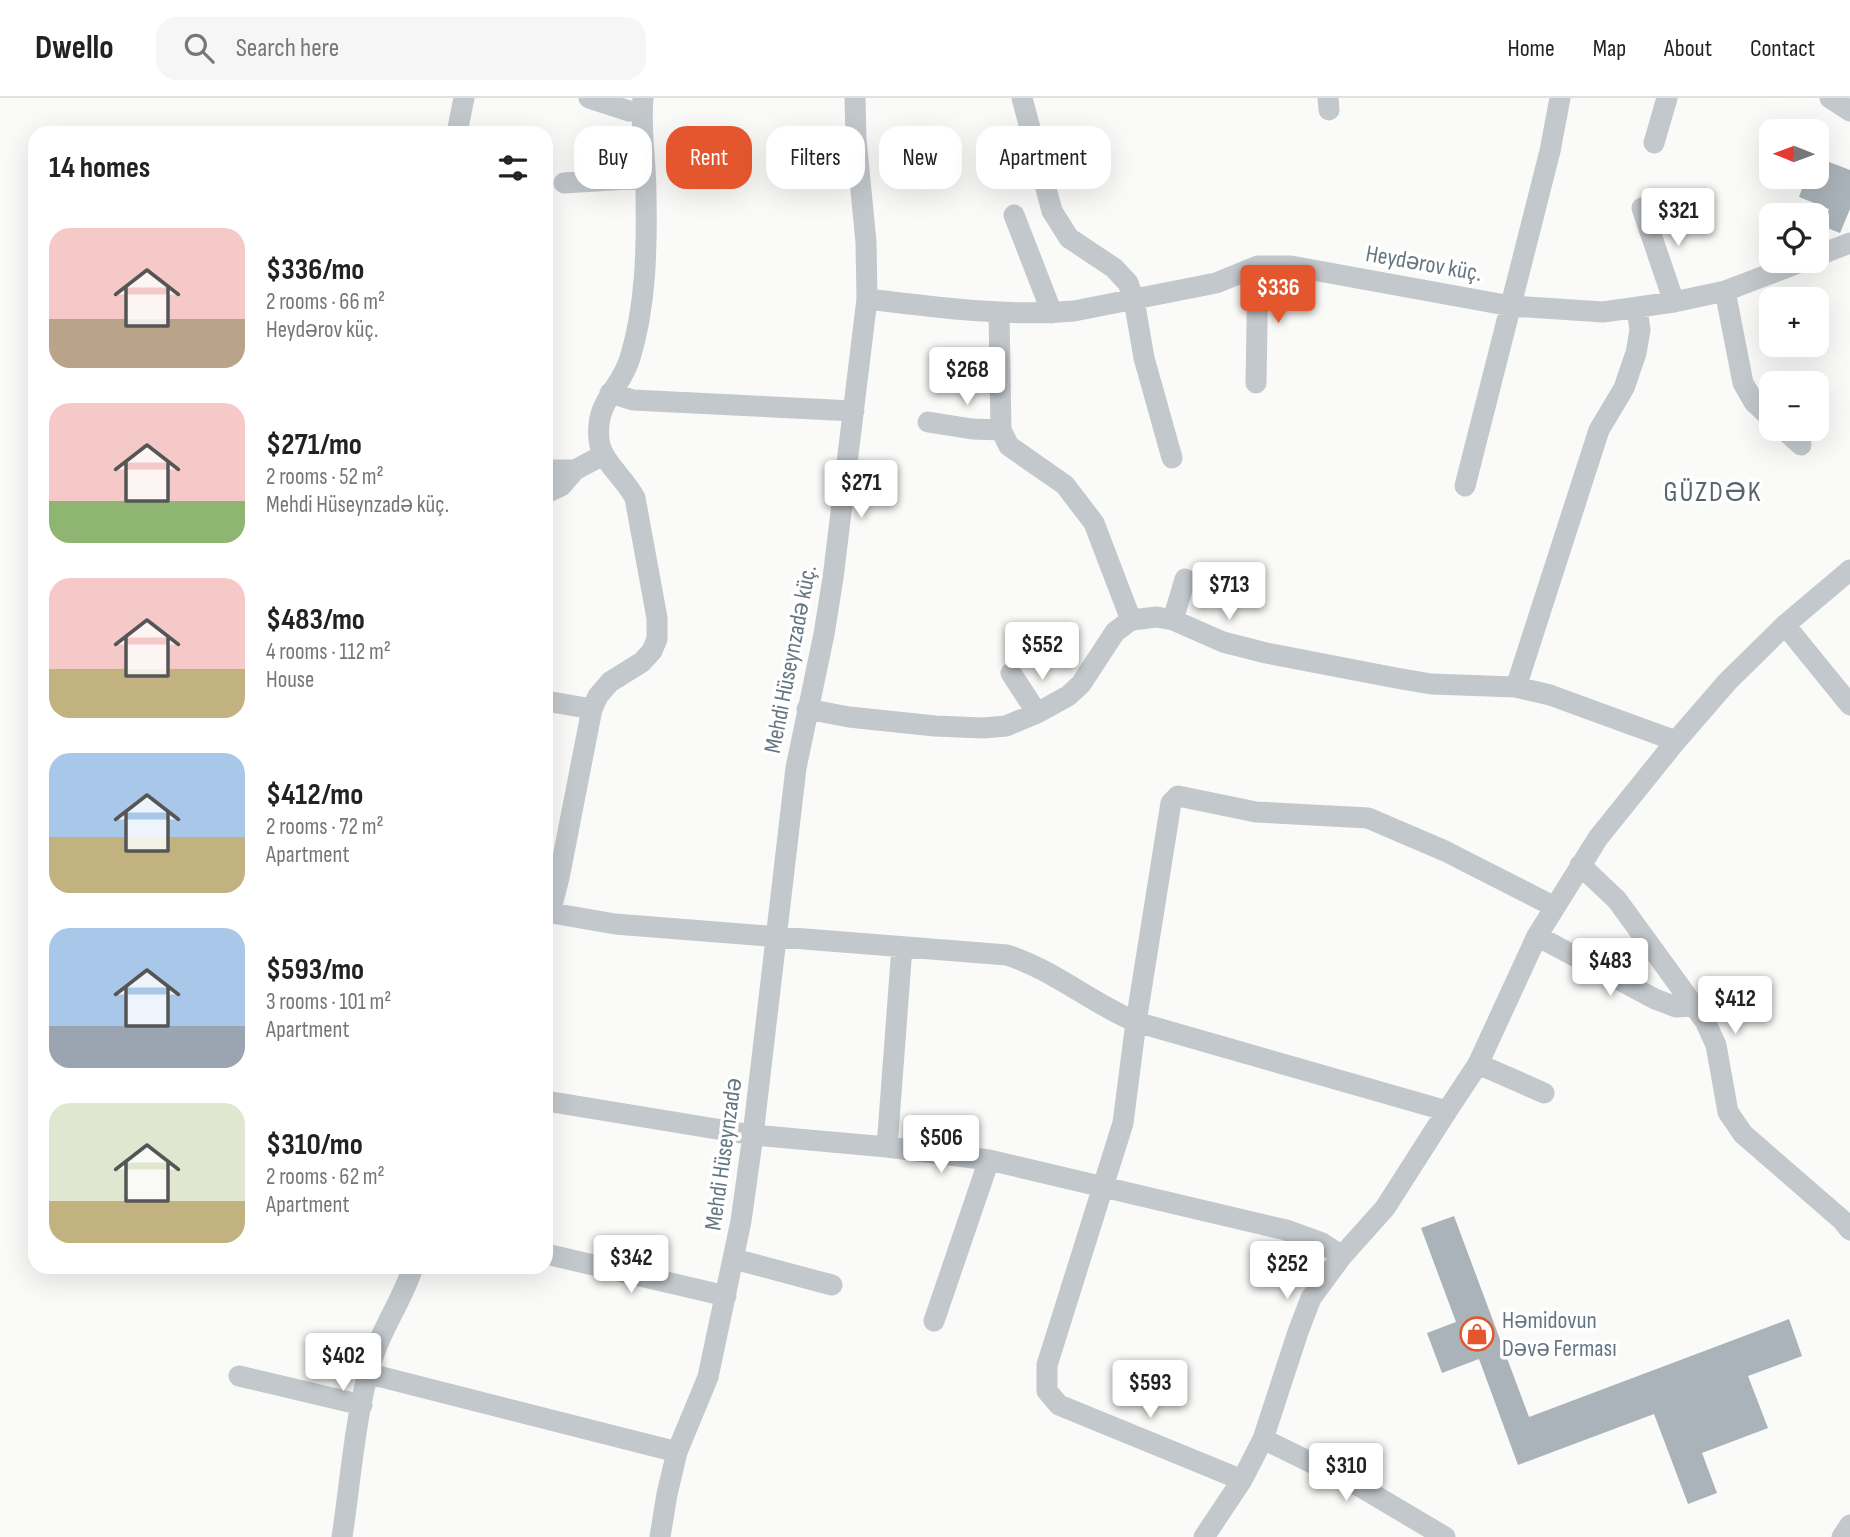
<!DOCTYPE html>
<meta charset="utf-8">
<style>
body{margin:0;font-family:"Sofia Sans Condensed",sans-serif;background:#f6f6f6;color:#222;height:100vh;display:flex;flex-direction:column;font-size:26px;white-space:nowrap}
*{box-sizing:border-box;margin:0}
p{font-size:23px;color:#767676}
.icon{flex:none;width:38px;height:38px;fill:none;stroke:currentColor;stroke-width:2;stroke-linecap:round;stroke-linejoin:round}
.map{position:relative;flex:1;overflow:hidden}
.drawer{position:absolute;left:28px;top:28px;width:525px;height:1148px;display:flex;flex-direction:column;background:#fff;border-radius:21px;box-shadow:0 7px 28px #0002}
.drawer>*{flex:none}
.top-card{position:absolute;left:574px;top:28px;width:665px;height:63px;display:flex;gap:14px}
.needle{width:46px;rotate:271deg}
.tools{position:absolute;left:1759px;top:21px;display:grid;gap:14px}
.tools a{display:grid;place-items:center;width:70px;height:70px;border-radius:14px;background:#fff;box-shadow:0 7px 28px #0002;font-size:35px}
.price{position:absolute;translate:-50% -60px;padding:0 16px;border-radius:7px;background:#fff;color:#222;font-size:23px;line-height:46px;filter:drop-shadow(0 2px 4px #0008)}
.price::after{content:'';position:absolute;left:50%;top:42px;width:21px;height:16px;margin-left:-10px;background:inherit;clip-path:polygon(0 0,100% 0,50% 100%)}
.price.on{background:#e4572e;color:#fff}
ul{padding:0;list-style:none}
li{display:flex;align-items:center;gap:21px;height:175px;padding:0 21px}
li span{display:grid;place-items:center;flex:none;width:196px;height:140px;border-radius:21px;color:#555}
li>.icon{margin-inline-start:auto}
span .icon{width:84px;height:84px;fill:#fffc;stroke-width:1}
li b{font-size:30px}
h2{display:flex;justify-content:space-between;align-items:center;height:84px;padding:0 21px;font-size:30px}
.tag{padding:0 24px;border-radius:21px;background:#fff;box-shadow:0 7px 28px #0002;font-size:24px;line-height:63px}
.tag.on{background:#e4572e;color:#fff}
header{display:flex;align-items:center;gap:42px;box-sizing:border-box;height:98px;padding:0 35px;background:#fff;border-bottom:2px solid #e0e0e0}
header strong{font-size:33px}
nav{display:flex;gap:38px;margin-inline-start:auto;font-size:24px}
.search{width:490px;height:63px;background:#f6f6f6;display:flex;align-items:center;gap:18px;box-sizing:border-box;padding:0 24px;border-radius:21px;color:#767676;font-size:26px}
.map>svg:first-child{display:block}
.building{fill:#aab3b9}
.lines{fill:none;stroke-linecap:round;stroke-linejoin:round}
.street{stroke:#c3c8cc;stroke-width:21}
.labels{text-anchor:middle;stroke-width:7;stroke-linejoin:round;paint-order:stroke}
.street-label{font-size:24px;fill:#657683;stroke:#fff}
.poi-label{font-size:24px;fill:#657683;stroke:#fff;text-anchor:start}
.quarter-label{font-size:28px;letter-spacing:2px;fill:#57646e;stroke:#fff}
</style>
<header>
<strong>Dwello</strong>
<div class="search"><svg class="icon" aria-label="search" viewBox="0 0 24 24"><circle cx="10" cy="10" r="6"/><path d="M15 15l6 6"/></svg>Search here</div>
<nav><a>Home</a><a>Map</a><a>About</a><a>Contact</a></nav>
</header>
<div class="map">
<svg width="1850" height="1439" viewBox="0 0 1850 1439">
<rect width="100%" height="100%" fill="#fafaf8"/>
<path class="building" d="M 1816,59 L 1850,72 L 1850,111 L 1840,135 L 1822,128 L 1829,111 L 1799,99 L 1806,79 L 1816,79 Z
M 1454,1118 L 1529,1319 L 1789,1221 L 1802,1258 L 1748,1278 L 1768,1330 L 1702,1355 L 1717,1395 L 1688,1406 L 1654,1316 L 1518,1367 L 1479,1261 L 1442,1275 L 1427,1235 L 1456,1224 L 1421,1130 Z"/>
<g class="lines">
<path class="street" d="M 589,0 L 629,13 L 642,13
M 1022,0 L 1052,113 L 1069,140 L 1114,170 L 1128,185 L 1134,202 L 1144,260 L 1172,360
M 1328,0 L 1329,12
M 1830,0 L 1850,13
M 457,35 L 464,0
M 1654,45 L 1667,0
M 564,85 L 645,80
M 1642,110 L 1674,204
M 1014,117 L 1052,215
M 1816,158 L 1850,145
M 1725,193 L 1743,285 L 1754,304 L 1771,320
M 867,201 C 936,209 1005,219 1074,213 L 1216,185 L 1258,168 L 1291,168 L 1511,208 L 1603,214 L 1674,204 L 1725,193 L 1804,163
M 999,215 L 1001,332 L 1009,348 L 1065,387 L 1094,425 L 1131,522
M 1256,285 L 1258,168
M 610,295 L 633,302 L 854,313
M 928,324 L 972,331 L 1001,332
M 1783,331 L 1801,347
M 546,372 L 575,372 L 603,357
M 1465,388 L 1550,53 L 1560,0
M 546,395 L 561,388 L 575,372
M 1173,522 L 1185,481
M 1785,527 L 1850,607
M 1011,575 L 1037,615
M 1516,589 L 1599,332 L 1624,290 L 1636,255 L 1640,232 L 1637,210
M 546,603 L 592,611
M 807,611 L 849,619 L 935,628 L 983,630 L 1006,628 L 1037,615 L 1068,598 L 1081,586 L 1115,534 L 1131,522 L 1157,519 L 1173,522 L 1223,544 L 1266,555 L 1396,580 L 1431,586 L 1516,589 L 1550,597 L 1676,643
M 1580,767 L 1617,802 L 1705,923 L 1716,947 L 1728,1014 L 1743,1036 L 1842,1122 L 1850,1132
M 546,814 L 615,826 L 1007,857 C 1054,872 1091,905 1136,924 L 1447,1013 L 1478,966 L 1537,838 L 1598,740 L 1676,643 L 1728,583 L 1785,527 L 1850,472
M 550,815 L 559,780 L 592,611 L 598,598 L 610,584 L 642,564 L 652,553 L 657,541 L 657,520 L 635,400 C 625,380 601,363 599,342 C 595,302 620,293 630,260 C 646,208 647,150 646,96 C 646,64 640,32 643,0
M 1537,838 L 1655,901 L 1676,909 L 1694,908
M 1478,966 L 1544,995
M 546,1003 L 753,1037 L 887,1049 L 989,1062 L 1286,1132 L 1322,1145 L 1342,1158
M 887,1049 L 902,849
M 546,1156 L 726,1198
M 734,1161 L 832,1187
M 934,1223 L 989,1062
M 370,1276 L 677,1354
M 239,1278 L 362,1307
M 1263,1341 L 1359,1388 L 1445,1439
M 1242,1382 L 1059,1307 L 1047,1293 L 1047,1267 L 1123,1025 L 1136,924 L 1171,705 L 1178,698 L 1256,714 L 1368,720 L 1445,753 L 1555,809
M 342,1439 C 351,1381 356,1301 377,1248 C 388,1221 404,1197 413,1169
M 660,1439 L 667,1396 L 677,1354 L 708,1279 L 741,1123 L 753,1037 L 796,670 L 824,536 L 833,480 L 867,201 L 866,144 L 856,41 L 855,0
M 1204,1439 L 1242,1382 L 1263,1341 L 1298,1234 L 1311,1200 L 1342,1158 L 1385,1110 L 1447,1013
M 1842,1439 L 1850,1427"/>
</g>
<defs>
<symbol id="shop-ring" viewBox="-11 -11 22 22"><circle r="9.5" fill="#fff" stroke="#e4572e" stroke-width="1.5"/><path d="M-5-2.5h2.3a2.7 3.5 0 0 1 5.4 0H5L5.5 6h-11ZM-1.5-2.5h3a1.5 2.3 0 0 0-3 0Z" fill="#e4572e"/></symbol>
</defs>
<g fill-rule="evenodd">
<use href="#shop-ring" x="1458" y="1217" width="38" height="38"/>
</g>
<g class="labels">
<g class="street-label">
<text transform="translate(1424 165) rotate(10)" y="8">Heydərov küç.</text>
<text transform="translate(790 561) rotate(-79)" y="8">Mehdi Hüseynzadə küç.</text>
<text transform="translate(723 1056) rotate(-82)" y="8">Mehdi Hüseynzadə</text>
</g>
<g class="poi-label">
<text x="1502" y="1230">Həmidovun<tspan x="1502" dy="28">Dəvə Ferması</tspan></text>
</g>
<g class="quarter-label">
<text x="1713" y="403">GÜZDƏK</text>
</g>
</g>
</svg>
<div class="tools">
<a><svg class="needle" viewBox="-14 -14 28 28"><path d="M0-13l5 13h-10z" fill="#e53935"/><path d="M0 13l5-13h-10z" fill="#767676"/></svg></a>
<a><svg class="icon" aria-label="locate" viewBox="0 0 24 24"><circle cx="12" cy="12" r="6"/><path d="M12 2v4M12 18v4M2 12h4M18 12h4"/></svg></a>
<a>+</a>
<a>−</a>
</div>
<b class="price" style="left:1678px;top:150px">$321</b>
<b class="price on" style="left:1278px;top:227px">$336</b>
<b class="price" style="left:967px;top:309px">$268</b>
<b class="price" style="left:861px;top:422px">$271</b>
<b class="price" style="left:1229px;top:524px">$713</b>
<b class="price" style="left:1042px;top:584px">$552</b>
<b class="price" style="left:1610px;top:900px">$483</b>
<b class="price" style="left:1735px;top:938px">$412</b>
<b class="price" style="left:941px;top:1077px">$506</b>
<b class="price" style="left:631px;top:1197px">$342</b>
<b class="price" style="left:1287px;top:1203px">$252</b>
<b class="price" style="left:343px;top:1295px">$402</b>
<b class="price" style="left:1150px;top:1322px">$593</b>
<b class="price" style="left:1346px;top:1405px">$310</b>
<div class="top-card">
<a class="tag">Buy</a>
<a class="tag on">Rent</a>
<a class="tag">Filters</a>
<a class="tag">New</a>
<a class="tag">Apartment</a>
</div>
<section class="drawer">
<h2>14 homes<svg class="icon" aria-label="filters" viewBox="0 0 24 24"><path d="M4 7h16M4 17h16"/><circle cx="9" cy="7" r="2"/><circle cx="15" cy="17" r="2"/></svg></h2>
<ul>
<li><span style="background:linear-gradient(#f6c9c9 65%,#b9a48a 0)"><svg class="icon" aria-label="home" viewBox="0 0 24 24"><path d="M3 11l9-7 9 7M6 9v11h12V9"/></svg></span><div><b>$336/mo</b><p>2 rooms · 66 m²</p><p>Heydərov küç.</p></div></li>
<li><span style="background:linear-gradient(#f6c9c9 70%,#8fb573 0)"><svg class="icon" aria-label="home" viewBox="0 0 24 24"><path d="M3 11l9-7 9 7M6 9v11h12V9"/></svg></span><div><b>$271/mo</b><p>2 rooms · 52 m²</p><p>Mehdi Hüseynzadə küç.</p></div></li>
<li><span style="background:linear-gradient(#f6c9c9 65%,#c2b280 0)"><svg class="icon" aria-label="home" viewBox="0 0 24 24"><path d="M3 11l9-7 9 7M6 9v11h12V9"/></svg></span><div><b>$483/mo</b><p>4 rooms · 112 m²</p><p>House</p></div></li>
<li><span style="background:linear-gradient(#a9c7e8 60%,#c2b280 0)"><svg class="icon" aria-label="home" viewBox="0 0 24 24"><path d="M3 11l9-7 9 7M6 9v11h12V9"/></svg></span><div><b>$412/mo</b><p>2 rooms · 72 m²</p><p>Apartment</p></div></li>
<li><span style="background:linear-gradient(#a9c7e8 70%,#9aa5b1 0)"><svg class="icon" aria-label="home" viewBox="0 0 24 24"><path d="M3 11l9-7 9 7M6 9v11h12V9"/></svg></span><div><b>$593/mo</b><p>3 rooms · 101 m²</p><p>Apartment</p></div></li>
<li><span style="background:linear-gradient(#dfe7d0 70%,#c2b280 0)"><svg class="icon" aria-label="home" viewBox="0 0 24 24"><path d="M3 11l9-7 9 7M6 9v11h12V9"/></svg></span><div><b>$310/mo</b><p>2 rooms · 62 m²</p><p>Apartment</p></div></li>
</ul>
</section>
</div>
